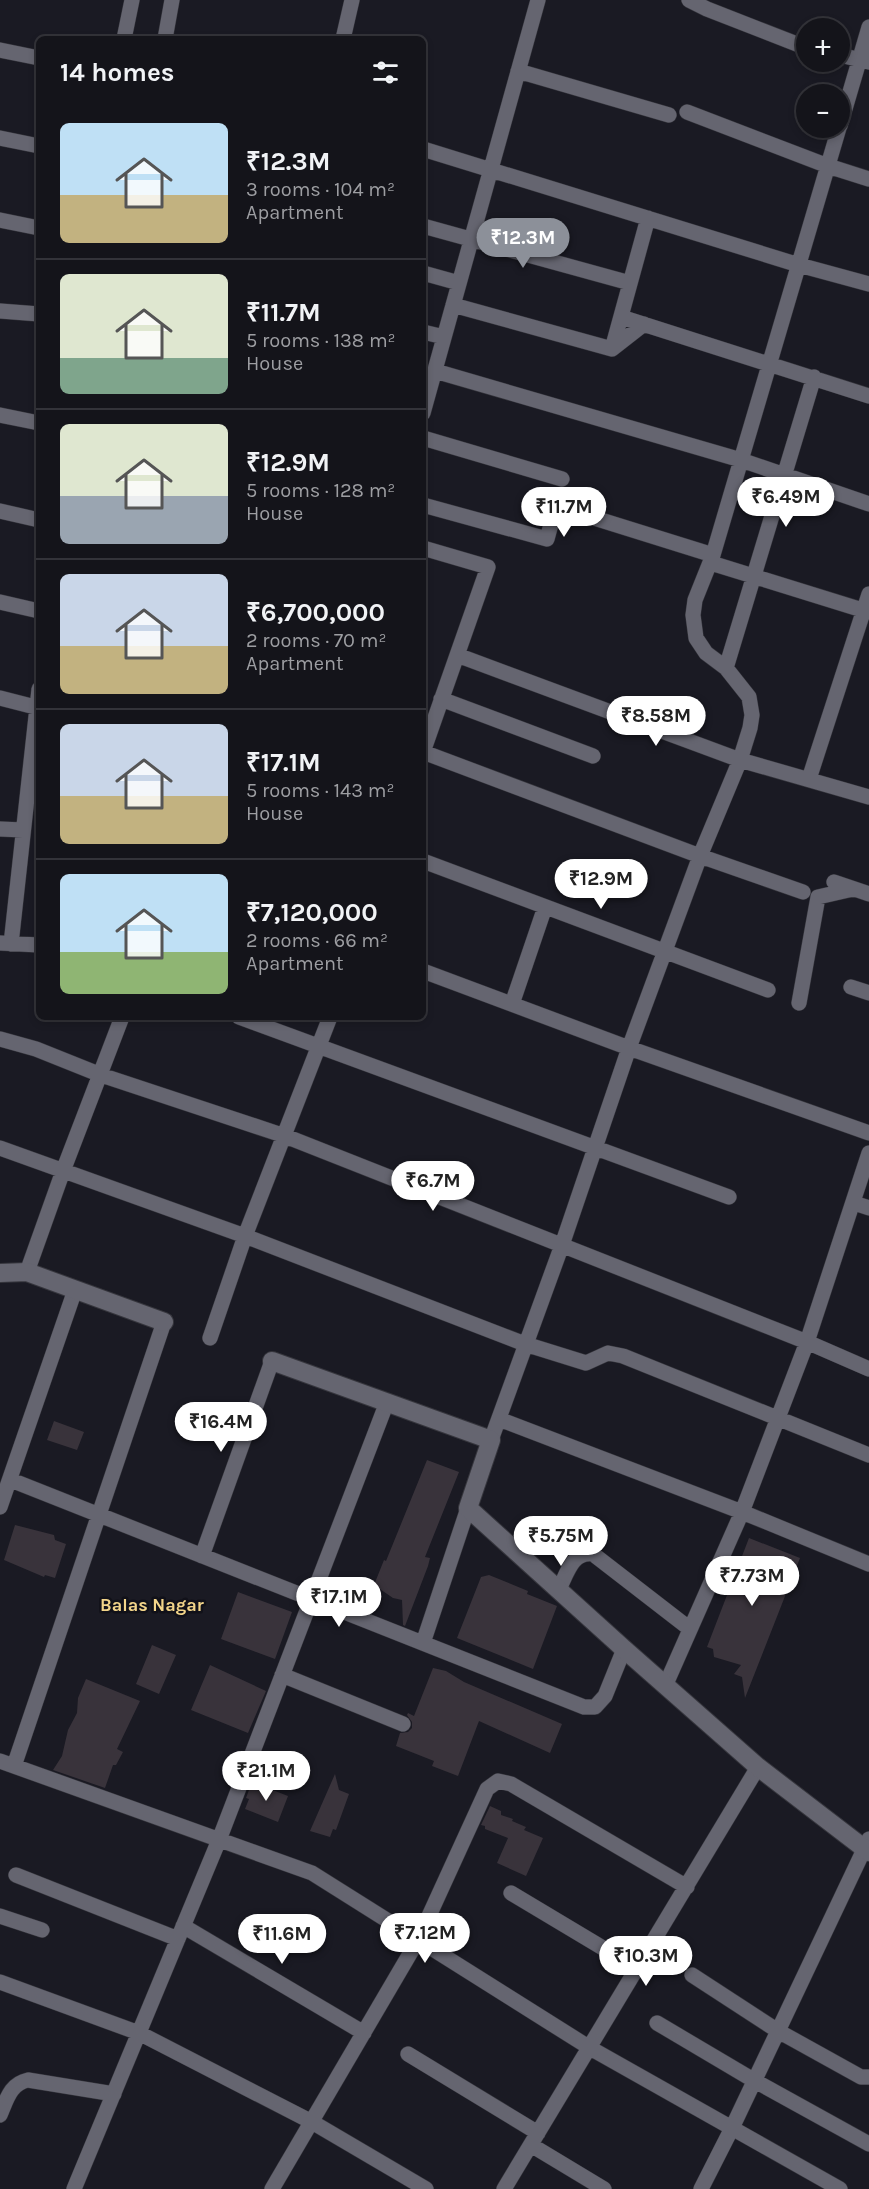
<!DOCTYPE html>
<meta charset="utf-8">
<style>
body{margin:0;font-family:Karla,sans-serif;background:#212127;color:#f1f3f6;height:100vh;display:flex;flex-direction:column;font-size:22px;white-space:nowrap}
*{box-sizing:border-box;margin:0}
p{font-size:20px;color:#9d9ea2}
.icon{flex:none;width:33px;height:33px;fill:none;stroke:currentColor;stroke-width:2;stroke-linecap:round;stroke-linejoin:round}
.map{position:relative;flex:1;overflow:hidden}
.drawer{position:absolute;left:36px;top:36px;width:390px;height:984px;display:flex;flex-direction:column;background:#14141a;border-radius:9px;box-shadow:0 3px 9px #0003,0 0 0 2px #333339}
.drawer>*{flex:none}
.buttons{position:absolute;left:796px;top:18px;display:grid;gap:12px}
.buttons a{display:grid;place-items:center;width:54px;height:54px;border-radius:50%;background:#14141a;box-shadow:0 3px 9px #0003,0 0 0 2px #333339;font-size:30px}
.price{position:absolute;translate:-50% -51px;padding:0 14px;border-radius:21px;background:#fff;color:#222;font-size:20px;line-height:39px;filter:drop-shadow(0 2px 3px #0008)}
.price::after{content:'';position:absolute;left:50%;top:36px;width:18px;height:14px;margin-left:-9px;background:inherit;clip-path:polygon(0 0,100% 0,50% 100%)}
.price.current{background:#8c9099;color:#fff}
ul{padding:0;list-style:none}
li{display:flex;align-items:center;gap:18px;height:150px;padding:0 24px}
li+li{border-top:2px solid #333339}
li span{display:grid;place-items:center;flex:none;width:168px;height:120px;border-radius:9px;color:#555}
li>.icon{margin-inline-start:auto}
span .icon{width:72px;height:72px;fill:#fffc;stroke-width:1}
li b{font-size:26px}
h2{display:flex;justify-content:space-between;align-items:center;height:72px;padding:0 24px;font-size:26px}
.map>svg:first-child{display:block}
.building{fill:#39333b}
.lines{fill:none;stroke-linecap:round;stroke-linejoin:round}
.street-casing{stroke:#36363d;stroke-width:16}
.secondary-casing{stroke:#36363d;stroke-width:20}
.street{stroke:#656570;stroke-width:15}
.secondary{stroke:#656570;stroke-width:18}
.labels{text-anchor:middle;stroke-width:5;stroke-linejoin:round;paint-order:stroke}
.neighbourhood-label{font-size:18px;font-weight:bold;fill:#f3d58a;stroke:#111119}
</style>
<div class="map">
<svg width="869" height="2189" viewBox="0 0 869 2189">
<rect width="100%" height="100%" fill="#1a1a23"/>
<path class="building" d="M 54,1421 L 84,1432 L 77,1450 L 47,1440 Z
M 427,1460 L 459,1472 L 425,1557 L 430,1558 L 428,1566 L 405,1626 L 403,1625 L 402,1600 L 393,1598 L 374,1585 L 384,1560 L 386,1561 Z
M 15,1525 L 54,1535 L 55,1540 L 66,1544 L 55,1578 L 45,1575 L 44,1577 L 4,1560 Z
M 749,1538 L 800,1558 L 745,1698 L 742,1677 L 734,1674 L 741,1665 L 714,1657 L 713,1649 L 707,1647 Z
M 489,1575 L 528,1591 L 527,1594 L 557,1606 L 533,1669 L 457,1638 L 481,1577 Z
M 238,1592 L 292,1612 L 275,1659 L 221,1639 Z
M 152,1645 L 176,1655 L 159,1694 L 136,1684 Z
M 210,1665 L 266,1691 L 248,1733 L 191,1710 Z
M 433,1668 L 446,1671 L 464,1682 L 562,1724 L 550,1753 L 479,1721 L 458,1776 L 432,1766 L 434,1761 L 396,1746 L 400,1733 L 408,1732 L 412,1728 L 412,1722 L 407,1715 L 408,1713 L 414,1716 Z
M 86,1679 L 140,1701 L 117,1749 L 123,1752 L 116,1765 L 113,1765 L 105,1788 L 53,1770 L 62,1756 L 68,1730 L 77,1713 L 78,1698 Z
M 335,1774 L 339,1790 L 349,1794 L 336,1830 L 333,1829 L 330,1837 L 310,1831 Z
M 252,1782 L 288,1796 L 278,1822 L 245,1809 L 249,1799 L 246,1798 Z
M 490,1806 L 501,1811 L 501,1815 L 513,1819 L 512,1821 L 526,1827 L 524,1830 L 543,1838 L 526,1876 L 497,1863 L 508,1838 L 485,1829 L 485,1826 L 481,1825 Z"/>
<g class="lines">
<defs>
<path id="street" d="M 689,0 L 707,9 L 807,48
M 124,39 L 132,0
M 165,39 L 172,0
M 343,39 L 352,0
M 0,50 L 39,58
M 840,55 L 869,62
M 518,71 L 669,115
M 687,112 L 828,166 L 869,179
M 840,126 L 869,27
M 0,138 L 39,146
M 423,149 L 799,265 L 869,284
M 0,220 L 39,228
M 423,226 L 630,283
M 423,273 L 459,283
M 453,305 L 612,349 L 648,218
M 0,311 L 39,314
M 621,317 L 869,396
M 423,332 L 444,337
M 612,349 L 644,324
M 435,371 L 741,460 L 869,504
M 423,413 L 538,0
M 0,415 L 39,423
M 423,438 L 562,479
M 423,505 L 547,539 L 556,506 L 713,555
M 0,511 L 39,520
M 423,548 L 488,567 L 423,752
M 711,563 L 869,612
M 0,602 L 39,611
M 457,655 L 740,760 L 869,797
M 726,668 L 814,377
M 0,698 L 39,708
M 441,699 L 593,756
M 423,752 L 700,856 L 803,892
M 809,779 L 869,594
M 0,829 L 23,830
M 423,861 L 768,990
M 834,882 L 869,894
M 0,943 L 39,945
M 11,944 L 39,689
M 423,971 L 629,1048 L 869,1133
M 851,987 L 869,993
M 799,1003 L 818,897 L 853,889
M 512,1004 L 545,907
M 239,1017 L 729,1197
M 0,1039 L 36,1049 L 101,1075 L 285,1136 L 807,1342 L 869,1369
M 0,1148 L 245,1236 L 525,1344 L 586,1363 L 608,1353 L 623,1356 L 869,1455
M 854,1203 L 869,1208
M 27,1272 L 63,1171 L 122,1017
M 210,1338 L 245,1236 L 330,1017
M 499,1419 L 742,1512 L 869,1564
M 491,1440 L 562,1245 L 629,1048 L 700,856 L 740,760 L 750,728 L 752,715 L 749,697 L 726,668 L 706,653 L 696,638 L 693,615 L 695,600 L 713,555 L 839,128
M 11,1480 L 584,1707 L 595,1707 L 605,1696 L 624,1649
M 0,1507 L 75,1290
M 202,1556 L 272,1361
M 559,1589 C 567,1574 572,1551 593,1554 L 690,1629
M 423,1643 L 468,1508
M 282,1675 L 403,1724
M 666,1684 L 742,1512 L 807,1342 L 869,1153
M 0,1761 L 312,1873 L 590,2048 L 840,2189
M 14,1766 L 164,1322
M 16,1875 L 178,1939
M 511,1893 L 638,1969
M 0,1916 L 42,1930
M 183,1926 L 364,2033
M 692,1975 L 778,2031 L 861,2077 L 869,2077
M 0,1982 L 139,2033 L 312,2122 L 426,2189
M 657,2023 L 755,2081 L 869,2144
M 408,2054 L 538,2133
M 0,2115 C 7,2099 10,2084 28,2080 L 114,2094
M 531,2145 L 604,2189
M 74,2189 L 219,1840 L 387,1402
M 272,2189 L 418,1940 L 487,1789 L 498,1781 L 511,1784 L 687,1887
M 504,2189 L 758,1767
M 701,2189 L 732,2128 L 869,1839"/>
<path id="secondary" d="M 0,1273 L 27,1272 L 164,1322
M 272,1361 L 491,1440 L 468,1508 L 624,1649 L 758,1767 L 869,1852"/>
</defs>
<use href="#street" class="street-casing"/>
<use href="#secondary" class="secondary-casing"/>
<use href="#street" class="street"/>
<use href="#secondary" class="secondary"/>
</g>
<g class="labels">
<g class="neighbourhood-label">
<text x="152" y="1611">Balas Nagar</text>
</g>
</g>
</svg>
<div class="buttons">
<a>+</a>
<a>−</a>
</div>
<b class="price current" style="left:523px;top:269px">₹12.3M</b>
<b class="price" style="left:786px;top:528px">₹6.49M</b>
<b class="price" style="left:564px;top:538px">₹11.7M</b>
<b class="price" style="left:656px;top:747px">₹8.58M</b>
<b class="price" style="left:601px;top:910px">₹12.9M</b>
<b class="price" style="left:433px;top:1212px">₹6.7M</b>
<b class="price" style="left:221px;top:1453px">₹16.4M</b>
<b class="price" style="left:561px;top:1567px">₹5.75M</b>
<b class="price" style="left:752px;top:1607px">₹7.73M</b>
<b class="price" style="left:339px;top:1628px">₹17.1M</b>
<b class="price" style="left:266px;top:1802px">₹21.1M</b>
<b class="price" style="left:425px;top:1964px">₹7.12M</b>
<b class="price" style="left:282px;top:1965px">₹11.6M</b>
<b class="price" style="left:646px;top:1987px">₹10.3M</b>
<section class="drawer">
<h2>14 homes<svg class="icon" aria-label="filters" viewBox="0 0 24 24"><path d="M4 7h16M4 17h16"/><circle cx="9" cy="7" r="2"/><circle cx="15" cy="17" r="2"/></svg></h2>
<ul>
<li><span style="background:linear-gradient(#bfe0f5 60%,#c2b280 0)"><svg class="icon" aria-label="home" viewBox="0 0 24 24"><path d="M3 11l9-7 9 7M6 9v11h12V9"/></svg></span><div><b>₹12.3M</b><p>3 rooms · 104 m²</p><p>Apartment</p></div></li>
<li><span style="background:linear-gradient(#dfe7d0 70%,#7fa58c 0)"><svg class="icon" aria-label="home" viewBox="0 0 24 24"><path d="M3 11l9-7 9 7M6 9v11h12V9"/></svg></span><div><b>₹11.7M</b><p>5 rooms · 138 m²</p><p>House</p></div></li>
<li><span style="background:linear-gradient(#dfe7d0 60%,#9aa5b1 0)"><svg class="icon" aria-label="home" viewBox="0 0 24 24"><path d="M3 11l9-7 9 7M6 9v11h12V9"/></svg></span><div><b>₹12.9M</b><p>5 rooms · 128 m²</p><p>House</p></div></li>
<li><span style="background:linear-gradient(#c9d6e8 60%,#c2b280 0)"><svg class="icon" aria-label="home" viewBox="0 0 24 24"><path d="M3 11l9-7 9 7M6 9v11h12V9"/></svg></span><div><b>₹6,700,000</b><p>2 rooms · 70 m²</p><p>Apartment</p></div></li>
<li><span style="background:linear-gradient(#c9d6e8 60%,#c2b280 0)"><svg class="icon" aria-label="home" viewBox="0 0 24 24"><path d="M3 11l9-7 9 7M6 9v11h12V9"/></svg></span><div><b>₹17.1M</b><p>5 rooms · 143 m²</p><p>House</p></div></li>
<li><span style="background:linear-gradient(#bfe0f5 65%,#8fb573 0)"><svg class="icon" aria-label="home" viewBox="0 0 24 24"><path d="M3 11l9-7 9 7M6 9v11h12V9"/></svg></span><div><b>₹7,120,000</b><p>2 rooms · 66 m²</p><p>Apartment</p></div></li>
</ul>
</section>
</div>
